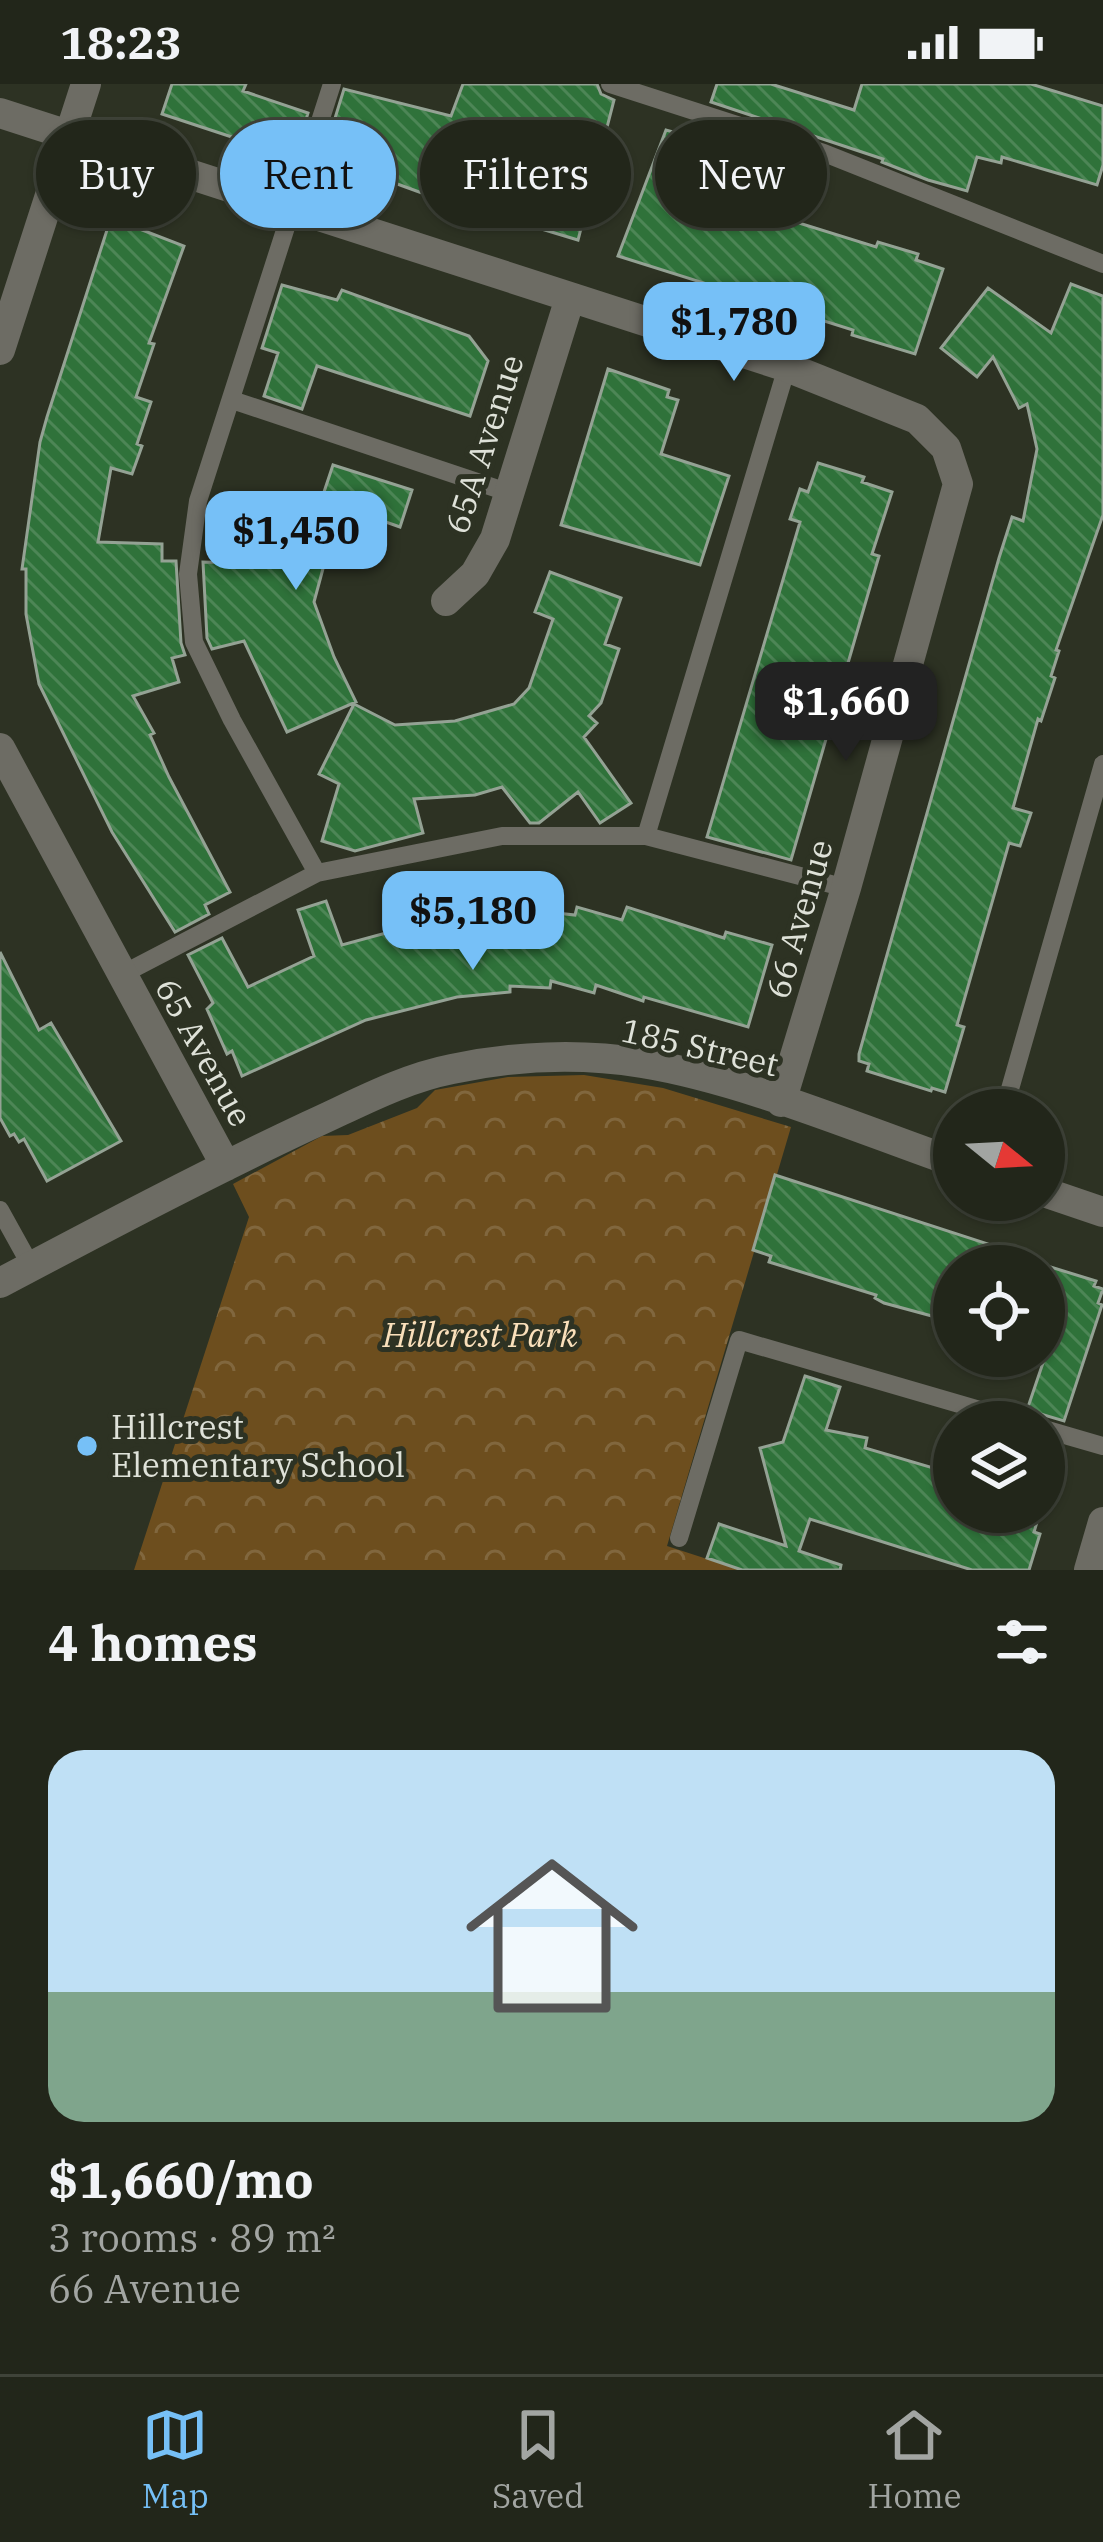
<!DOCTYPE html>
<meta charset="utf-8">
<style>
body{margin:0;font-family:"IBM Plex Serif",serif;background:#2e3227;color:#f1f3f6;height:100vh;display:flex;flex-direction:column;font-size:45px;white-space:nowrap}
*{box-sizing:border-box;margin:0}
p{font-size:39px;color:#a2a5a2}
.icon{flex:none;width:66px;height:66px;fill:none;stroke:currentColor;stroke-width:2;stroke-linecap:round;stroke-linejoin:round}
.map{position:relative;height:1486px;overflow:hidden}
.drawer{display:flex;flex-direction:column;background:#22261a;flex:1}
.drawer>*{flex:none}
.hud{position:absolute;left:36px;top:36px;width:1032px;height:108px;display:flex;gap:24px}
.needle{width:78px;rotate:108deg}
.buttons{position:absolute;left:933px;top:1005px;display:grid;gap:24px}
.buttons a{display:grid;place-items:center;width:132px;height:132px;border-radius:50%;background:#22261a;box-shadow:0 3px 9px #0004,0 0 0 3px #3f4339;font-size:60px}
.price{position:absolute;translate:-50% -102px;padding:0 27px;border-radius:24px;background:#76c0f7;color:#111;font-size:39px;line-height:78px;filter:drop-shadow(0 3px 6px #0008)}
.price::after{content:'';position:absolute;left:50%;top:72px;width:36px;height:27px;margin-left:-18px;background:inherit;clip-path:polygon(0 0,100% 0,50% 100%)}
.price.on{background:#222;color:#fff}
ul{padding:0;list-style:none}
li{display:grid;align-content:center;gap:24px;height:636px;padding:0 48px}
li+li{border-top:3px solid #3f4339}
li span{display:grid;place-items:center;height:372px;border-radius:36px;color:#555}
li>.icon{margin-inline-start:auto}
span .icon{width:216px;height:216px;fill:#fffc;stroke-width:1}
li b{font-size:51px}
h2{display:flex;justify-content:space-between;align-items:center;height:144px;padding:0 48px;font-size:51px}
.tag{padding:0 42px;border-radius:54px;background:#22261a;box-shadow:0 3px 9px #0004,0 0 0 3px #3f4339;font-size:42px;line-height:108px}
.tag.on{background:#76c0f7;color:#111}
.status{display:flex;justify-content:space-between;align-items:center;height:84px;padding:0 60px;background:#22261a;direction:ltr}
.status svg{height:33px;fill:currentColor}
.tab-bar{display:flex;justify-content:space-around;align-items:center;height:168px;border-top:3px solid #3f4339;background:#22261a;font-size:33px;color:#a2a5a2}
.tab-bar a{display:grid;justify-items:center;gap:6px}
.tab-bar .on{color:#76c0f7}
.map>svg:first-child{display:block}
.park{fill:url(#park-crowns)}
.building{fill:url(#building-back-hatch);stroke:#94a294;stroke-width:3}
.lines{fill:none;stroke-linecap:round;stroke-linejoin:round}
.service{stroke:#6d6c64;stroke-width:18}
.minor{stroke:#6d6c64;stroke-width:30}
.poi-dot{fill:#76c0f7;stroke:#2d3223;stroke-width:4.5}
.labels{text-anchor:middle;stroke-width:10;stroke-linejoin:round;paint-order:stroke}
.street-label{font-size:33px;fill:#dfe2d9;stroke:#2d3223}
.park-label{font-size:33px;font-style:italic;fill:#fae0bb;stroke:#2d3223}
.poi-label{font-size:33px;fill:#dfe2d9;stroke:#2d3223;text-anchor:start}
</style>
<div class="status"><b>18:23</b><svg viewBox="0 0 49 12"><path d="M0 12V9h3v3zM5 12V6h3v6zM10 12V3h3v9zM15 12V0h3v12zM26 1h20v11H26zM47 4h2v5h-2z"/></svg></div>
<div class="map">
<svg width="1103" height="1486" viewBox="0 0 1103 1486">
<defs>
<pattern id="park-crowns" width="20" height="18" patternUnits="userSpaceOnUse" patternTransform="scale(3)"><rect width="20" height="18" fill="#6d4e1e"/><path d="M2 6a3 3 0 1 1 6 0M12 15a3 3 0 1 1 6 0" fill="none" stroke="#81673e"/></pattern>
<pattern id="building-back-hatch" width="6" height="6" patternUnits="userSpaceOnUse" patternTransform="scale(3)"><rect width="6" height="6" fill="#2f723a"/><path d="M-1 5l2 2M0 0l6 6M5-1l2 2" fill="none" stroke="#4d8656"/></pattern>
</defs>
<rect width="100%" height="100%" fill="#2d3223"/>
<path class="park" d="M 584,991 L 663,1004 L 791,1043 L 667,1462 L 741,1486 L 134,1486 L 249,1133 L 233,1100 L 322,1052 L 348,1051 L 417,1024 L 435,1006 L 508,993 Z"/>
<path class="building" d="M 172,0 L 246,0 L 243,7 L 308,29 L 297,66 L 283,63 L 282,66 L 239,52 L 238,55 L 162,30 Z
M 463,0 L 597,0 L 601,10 L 614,16 L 578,156 L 422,109 L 323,73 L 344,5 L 451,32 Z
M 717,0 L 771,0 L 854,26 L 862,0 L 1031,0 L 1103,22 L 1103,81 L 1097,101 L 1002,73 L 1001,79 L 977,73 L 967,107 L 928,96 L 882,78 L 883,75 L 711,18 Z
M 703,44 L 803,76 L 786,135 L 876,163 L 878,158 L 918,170 L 916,176 L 943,185 L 915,270 L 852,251 L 853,246 L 618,172 L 666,46 L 699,55 Z
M 124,139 L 184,162 L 149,259 L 154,260 L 136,313 L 151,318 L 137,360 L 142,362 L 132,390 L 111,384 L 98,458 L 162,460 L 162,477 L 176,477 L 181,559 L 185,571 L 172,574 L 179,598 L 133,612 L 154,649 L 150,651 L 169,693 L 230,808 L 205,821 L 209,830 L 175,848 L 112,748 L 39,600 L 26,530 L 26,485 L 22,485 L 40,358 L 47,333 L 107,146 Z
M 1071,200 L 1103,212 L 1103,431 L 1056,566 L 1059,567 L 1051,592 L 1055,594 L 1041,637 L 1038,635 L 1013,724 L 1031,729 L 1020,762 L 1009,759 L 957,941 L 964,943 L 945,1008 L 932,1004 L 931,1007 L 867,987 L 869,980 L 859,977 L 859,970 L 999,474 L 1012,433 L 1023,437 L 1037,365 L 1027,320 L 1019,324 L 993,273 L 977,293 L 941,264 L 988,204 L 1051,249 Z
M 282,201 L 337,216 L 342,206 L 469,252 L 488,277 L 470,332 L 317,282 L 302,325 L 264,312 L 278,269 L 262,264 Z
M 608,285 L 669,306 L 667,313 L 678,316 L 661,370 L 729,392 L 700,481 L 561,441 Z
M 818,379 L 864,393 L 862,398 L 892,408 L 872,470 L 879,472 L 791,776 L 707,753 L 800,438 L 790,435 L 800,405 L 808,408 Z
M 333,381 L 412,406 L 400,443 L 363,430 L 350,469 L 328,466 L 314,518 L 334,573 L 356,618 L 287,648 L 244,557 L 212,565 L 207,554 L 203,478 L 243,479 L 249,451 L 266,455 L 278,420 L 282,421 L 285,411 L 319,423 Z
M 550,488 L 621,514 L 605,560 L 619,565 L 601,619 L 589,632 L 597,639 L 584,653 L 631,719 L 600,739 L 578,708 L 539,739 L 530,739 L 502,703 L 475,711 L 414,715 L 423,749 L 355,767 L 322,757 L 339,700 L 319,690 L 354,620 L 395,641 L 455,637 L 514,620 L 529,604 L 553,535 L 535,528 Z
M 326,817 L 342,861 L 408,843 L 519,833 L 520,825 L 575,831 L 577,823 L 622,836 L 627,823 L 724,854 L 726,848 L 772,861 L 748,943 L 644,913 L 643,917 L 596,901 L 594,909 L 551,897 L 550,904 L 510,902 L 510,908 L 457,913 L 366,936 L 242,992 L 232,967 L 227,970 L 207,925 L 213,919 L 188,871 L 222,854 L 248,903 L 314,872 L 298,826 Z
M 0,868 L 39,946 L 51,939 L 121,1057 L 47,1097 L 24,1055 L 19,1058 L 14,1050 L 10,1052 L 0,1034 Z
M 775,1091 L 1031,1174 L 1030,1182 L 954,1182 L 954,1238 L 884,1219 L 875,1214 L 876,1211 L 769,1178 L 771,1172 L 753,1166 Z
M 1044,1181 L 1096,1197 L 1094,1202 L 1103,1205 L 1098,1219 L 1102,1221 L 1064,1337 L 1027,1326 L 1047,1267 Z
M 805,1292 L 840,1303 L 826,1346 L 867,1354 L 865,1364 L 954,1390 L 954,1428 L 1040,1428 L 1034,1448 L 1040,1450 L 1029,1486 L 972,1486 L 810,1435 L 799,1467 L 841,1481 L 840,1486 L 742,1486 L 707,1474 L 719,1440 L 786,1462 L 760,1364 L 783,1358 Z"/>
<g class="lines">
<path class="service" d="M 610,0 L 824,69 L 1103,180
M 232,316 L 510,409
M 646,752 L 787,283
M 317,789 L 232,636 L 194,558 L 188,490 L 198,417 L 332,0
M 121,891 L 317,789 L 502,752 L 646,752 L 846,804
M 1004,1026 L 1103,680
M 0,1126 L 31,1182
M 1044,1345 L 1103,1362
M 679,1454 L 739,1256 L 1021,1338"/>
<path class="minor" d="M 0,29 L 787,283 L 917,335 L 946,364 L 958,400 L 846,804 L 781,1018
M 0,266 L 86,0
M 446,517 L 475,490 L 495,455 L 570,214
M 0,664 L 226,1082
M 1044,1108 L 1103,1128
M 0,1199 C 102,1145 204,1091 308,1042 C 355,1021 401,995 452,985 C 513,972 580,969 642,979 C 741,995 857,1044 954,1078
M 1089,1486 L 1103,1438"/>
</g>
<circle class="poi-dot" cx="87" cy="1362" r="12"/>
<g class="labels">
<g class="street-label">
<text transform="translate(484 360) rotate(-72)" y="12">65A Avenue</text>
<text transform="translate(799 835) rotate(-74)" y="12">66 Avenue</text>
<text transform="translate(700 963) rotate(13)" y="12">185 Street</text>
<text transform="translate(204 968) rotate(61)" y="12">65 Avenue</text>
</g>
<g class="park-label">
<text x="480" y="1263">Hillcrest Park</text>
</g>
<g class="poi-label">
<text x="111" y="1355">Hillcrest<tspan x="111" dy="38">Elementary School</tspan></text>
</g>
</g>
</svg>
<div class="buttons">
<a><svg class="needle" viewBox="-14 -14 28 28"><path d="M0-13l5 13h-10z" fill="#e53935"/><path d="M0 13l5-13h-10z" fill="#a2a5a2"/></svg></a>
<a><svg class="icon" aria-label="locate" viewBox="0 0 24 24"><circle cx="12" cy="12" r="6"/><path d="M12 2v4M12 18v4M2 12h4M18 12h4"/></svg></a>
<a><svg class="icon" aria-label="layers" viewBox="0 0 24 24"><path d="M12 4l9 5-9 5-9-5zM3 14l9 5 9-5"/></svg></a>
</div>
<b class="price" style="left:734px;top:300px">$1,780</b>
<b class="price" style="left:296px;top:509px">$1,450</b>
<b class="price on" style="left:846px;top:680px">$1,660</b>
<b class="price" style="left:473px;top:889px">$5,180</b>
<div class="hud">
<a class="tag">Buy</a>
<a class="tag on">Rent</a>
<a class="tag">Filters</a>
<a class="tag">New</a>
</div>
</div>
<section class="drawer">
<h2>4 homes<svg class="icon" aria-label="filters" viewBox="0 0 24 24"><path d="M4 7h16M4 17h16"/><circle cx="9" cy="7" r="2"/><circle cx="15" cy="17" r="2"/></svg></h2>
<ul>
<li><span style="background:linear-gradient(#bfe0f5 65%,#7fa58c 0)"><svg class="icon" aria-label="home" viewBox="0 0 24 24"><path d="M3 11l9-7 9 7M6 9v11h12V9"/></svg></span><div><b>$1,660/mo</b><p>3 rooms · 89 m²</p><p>66 Avenue</p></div></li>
</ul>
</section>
<nav class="tab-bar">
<a class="on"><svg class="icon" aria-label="map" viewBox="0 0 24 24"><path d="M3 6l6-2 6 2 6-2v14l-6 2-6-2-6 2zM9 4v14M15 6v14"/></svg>Map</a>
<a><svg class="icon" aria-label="saved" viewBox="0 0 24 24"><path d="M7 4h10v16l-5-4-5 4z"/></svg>Saved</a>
<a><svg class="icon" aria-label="home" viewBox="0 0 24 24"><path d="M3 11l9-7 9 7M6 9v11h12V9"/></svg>Home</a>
</nav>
